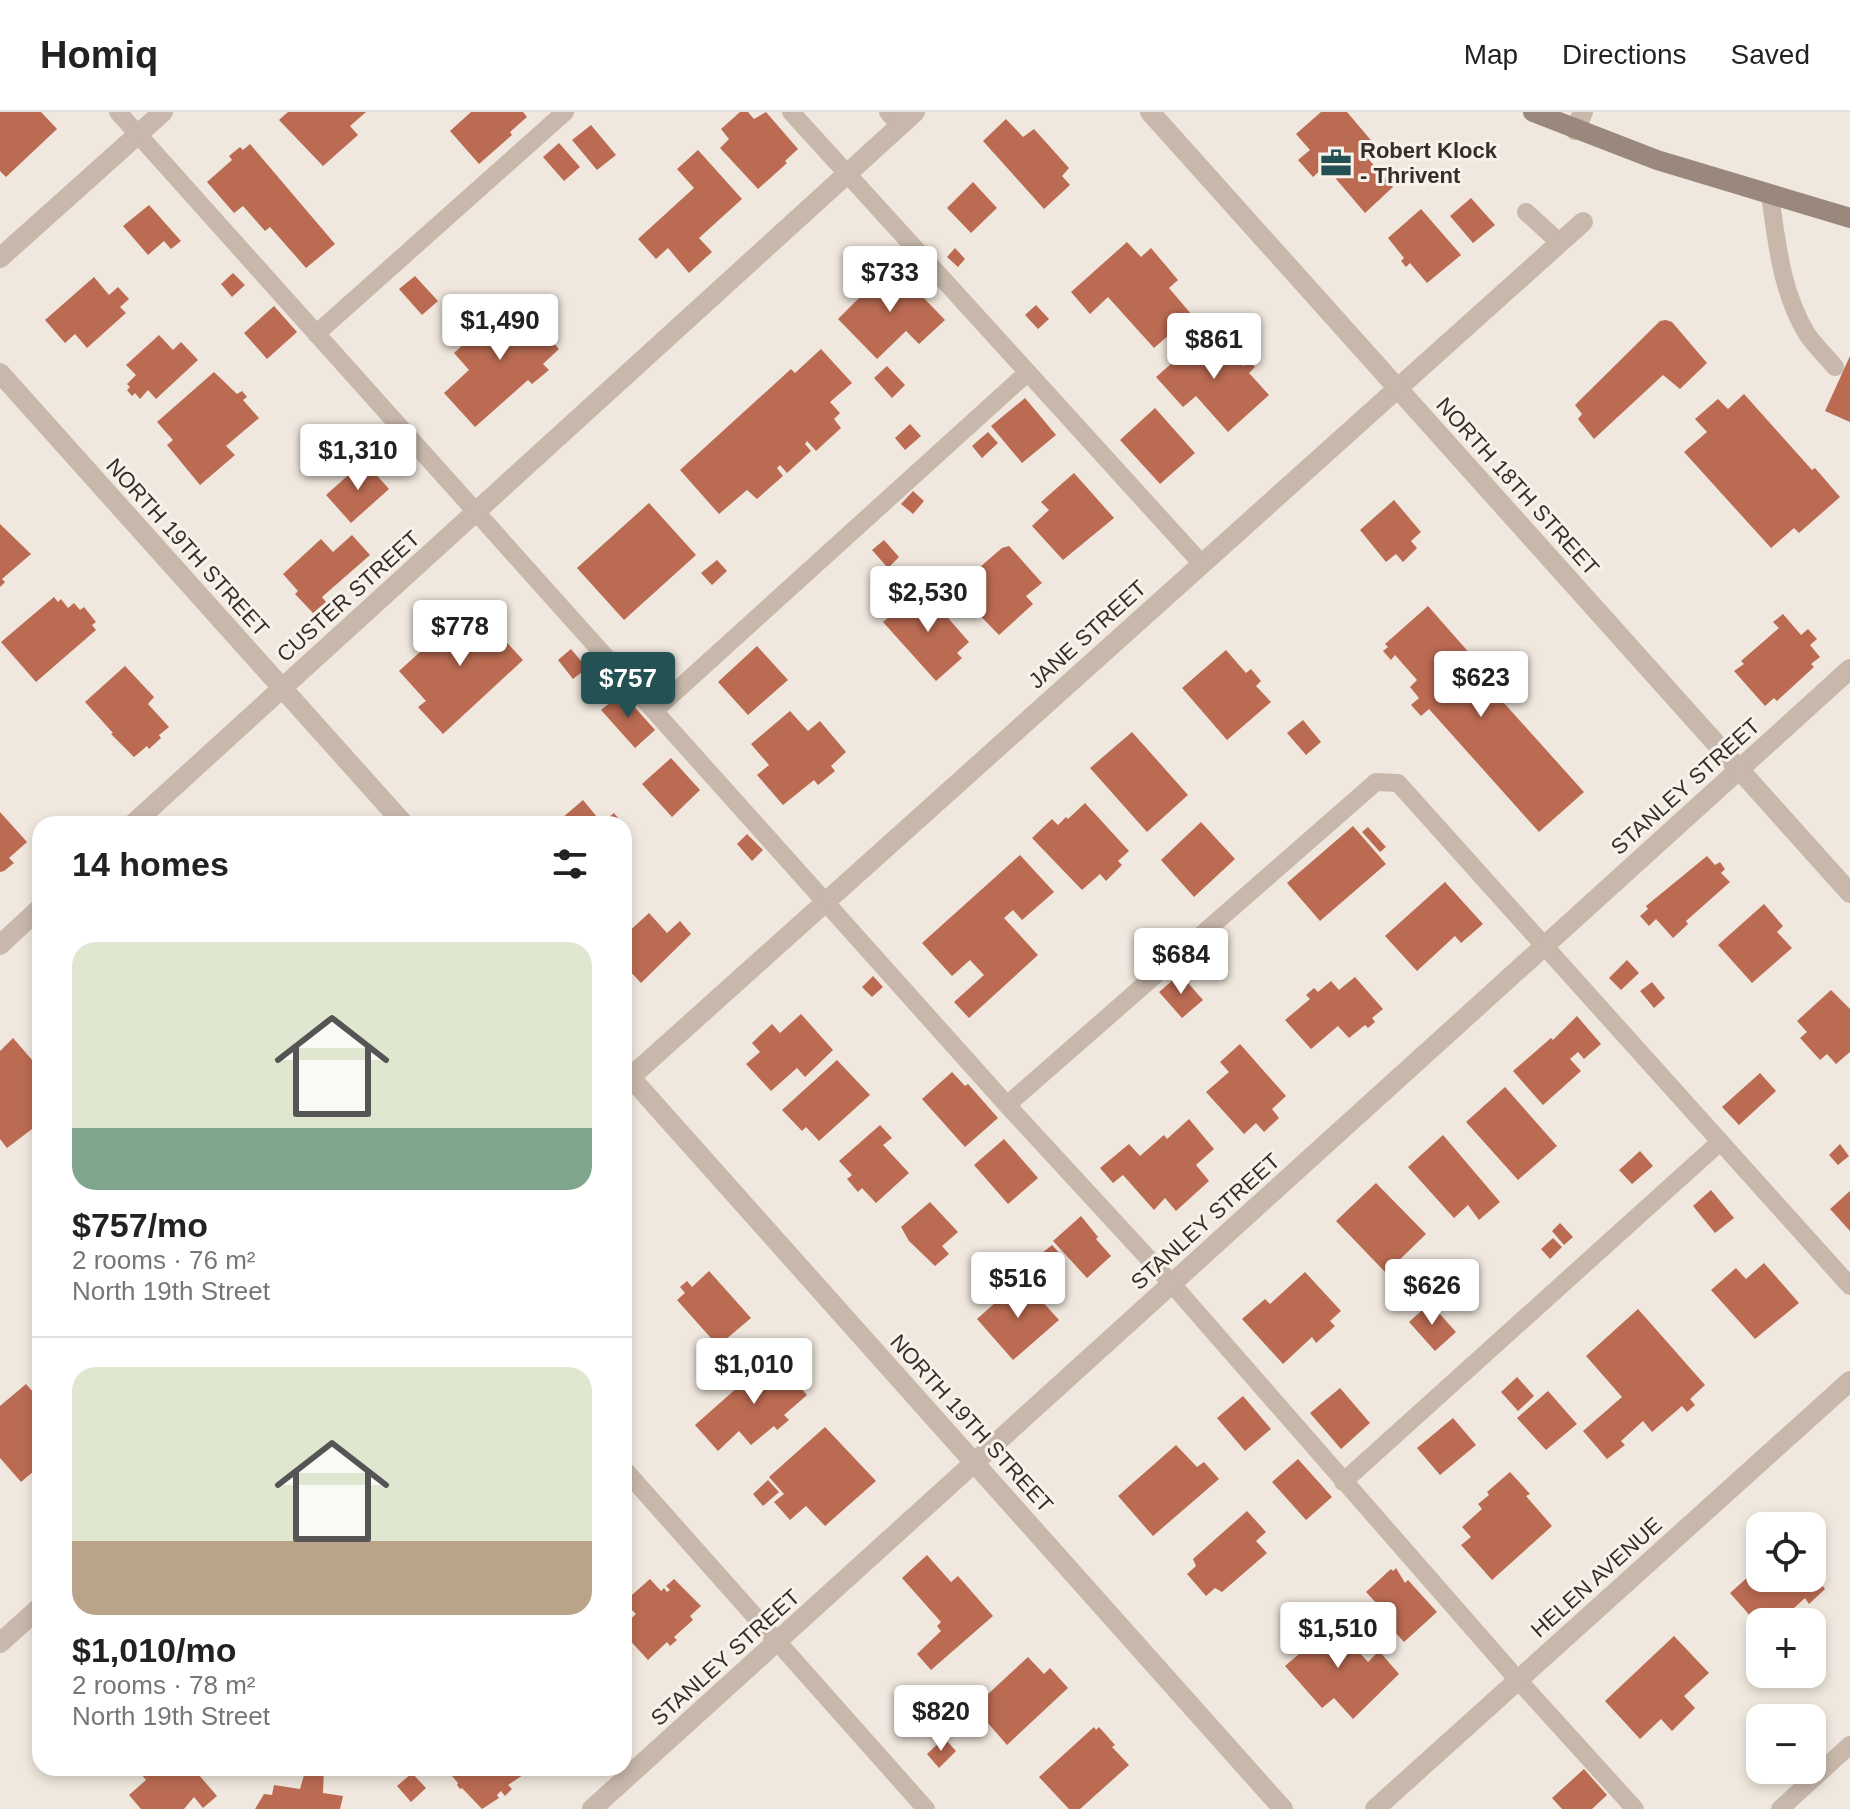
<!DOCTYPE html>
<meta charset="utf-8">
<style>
body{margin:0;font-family:Arial,sans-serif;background:#f2f2f2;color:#222;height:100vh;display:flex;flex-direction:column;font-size:30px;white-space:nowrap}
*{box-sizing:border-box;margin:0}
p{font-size:26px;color:#767676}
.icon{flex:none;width:44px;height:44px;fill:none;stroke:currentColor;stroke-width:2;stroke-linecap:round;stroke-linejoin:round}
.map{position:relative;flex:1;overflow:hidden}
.side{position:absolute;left:32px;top:704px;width:600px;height:960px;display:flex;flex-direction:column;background:#fff;border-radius:24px;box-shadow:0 4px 12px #0003}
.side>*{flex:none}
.fabs{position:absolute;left:1746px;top:1400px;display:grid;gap:16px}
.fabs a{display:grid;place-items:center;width:80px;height:80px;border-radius:16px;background:#fff;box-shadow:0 4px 12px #0003;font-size:40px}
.price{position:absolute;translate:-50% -68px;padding:0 18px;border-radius:8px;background:#fff;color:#222;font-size:26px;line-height:52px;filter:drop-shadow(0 2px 4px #0008)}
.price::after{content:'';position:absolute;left:50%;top:48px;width:24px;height:18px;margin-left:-12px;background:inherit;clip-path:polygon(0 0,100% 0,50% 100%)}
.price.current{background:#235154;color:#fff}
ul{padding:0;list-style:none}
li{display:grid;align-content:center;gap:16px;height:424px;padding:0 40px}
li+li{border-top:2px solid #e0e0e0}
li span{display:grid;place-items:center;height:248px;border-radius:24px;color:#555}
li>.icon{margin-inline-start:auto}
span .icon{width:144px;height:144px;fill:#fffc;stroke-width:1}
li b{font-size:34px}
h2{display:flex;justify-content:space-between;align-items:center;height:96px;padding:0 40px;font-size:34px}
header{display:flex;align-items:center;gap:48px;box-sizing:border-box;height:112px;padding:0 40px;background:#fff;border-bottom:2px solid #e0e0e0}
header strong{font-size:38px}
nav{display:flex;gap:44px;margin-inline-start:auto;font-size:28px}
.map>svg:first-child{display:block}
.building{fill:#bb6b52}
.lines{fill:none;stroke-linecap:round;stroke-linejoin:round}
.service{stroke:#c7b8ab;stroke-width:18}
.minor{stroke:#c7b8ab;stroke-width:20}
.tertiary{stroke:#c7b8ab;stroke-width:20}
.secondary{stroke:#9b887d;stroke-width:20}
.labels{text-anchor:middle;stroke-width:6;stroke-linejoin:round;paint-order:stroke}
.poi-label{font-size:22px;font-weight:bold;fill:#362e2a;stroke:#f8f2ea;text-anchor:start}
.street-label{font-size:22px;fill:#362e2a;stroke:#f8f2ea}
</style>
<header>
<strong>Homiq</strong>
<nav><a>Map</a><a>Directions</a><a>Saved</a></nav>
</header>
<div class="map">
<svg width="1850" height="1697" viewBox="0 0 1850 1697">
<rect width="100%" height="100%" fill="#f0e8de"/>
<path class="building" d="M 0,0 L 41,0 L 57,17 L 6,65 L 0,59 Z
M 288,0 L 366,0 L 350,14 L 358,23 L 323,54 L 279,8 Z
M 471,0 L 523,0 L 527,5 L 510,20 L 512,23 L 479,52 L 450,19 Z
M 740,0 L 748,0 L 754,7 L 766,0 L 798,37 L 785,49 L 787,51 L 758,77 L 720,36 L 729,27 L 721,17 Z
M 1321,0 L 1347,0 L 1375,33 L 1364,42 L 1393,75 L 1365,101 L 1325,54 L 1313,65 L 1298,48 L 1310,38 L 1296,22 Z
M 1006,7 L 1023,25 L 1034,17 L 1069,56 L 1062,64 L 1070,73 L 1044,97 L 983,29 Z
M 591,13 L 616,43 L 597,58 L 572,28 Z
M 559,31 L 580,55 L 564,69 L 543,45 Z
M 250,32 L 335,132 L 306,156 L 270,115 L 265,119 L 243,94 L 234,101 L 207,70 L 232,48 L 229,44 L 240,35 L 243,38 Z
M 698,38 L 742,87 L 699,126 L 712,140 L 689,161 L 668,136 L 656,147 L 638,127 L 694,76 L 677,57 Z
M 973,70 L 997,96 L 971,121 L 947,96 Z
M 1471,86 L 1495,113 L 1473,131 L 1450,104 Z
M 149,93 L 181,129 L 171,137 L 164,129 L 148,143 L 123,114 Z
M 1421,97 L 1461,143 L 1427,171 L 1410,151 L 1406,155 L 1401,149 L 1404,146 L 1388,126 Z
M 1127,130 L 1141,145 L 1151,136 L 1178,168 L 1169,176 L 1192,203 L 1154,236 L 1108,185 L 1090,202 L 1071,180 Z
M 955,136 L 965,147 L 958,155 L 947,145 Z
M 892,153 L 945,208 L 919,232 L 906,219 L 877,247 L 838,207 Z
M 233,161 L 245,173 L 232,185 L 221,172 Z
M 415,164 L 438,189 L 422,203 L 399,177 Z
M 94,165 L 109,183 L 118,175 L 129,187 L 120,195 L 126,201 L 87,236 L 75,222 L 65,231 L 45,208 Z
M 513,187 L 559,237 L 543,252 L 549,258 L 532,272 L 528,268 L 475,315 L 444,281 L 469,258 L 454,241 Z
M 1036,193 L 1049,207 L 1038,217 L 1025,203 Z
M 274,194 L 297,220 L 267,247 L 244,221 Z
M 1666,208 L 1672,210 L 1707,251 L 1680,277 L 1663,263 L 1594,327 L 1578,307 L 1582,302 L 1575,293 L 1660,209 Z
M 1210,218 L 1243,254 L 1249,249 L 1255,255 L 1249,261 L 1269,283 L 1228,320 L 1196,284 L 1183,295 L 1156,265 Z
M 159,223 L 173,238 L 181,230 L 198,248 L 156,287 L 148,278 L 140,287 L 135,281 L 132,284 L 127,278 L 130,275 L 127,272 L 136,263 L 126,253 Z
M 821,237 L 852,271 L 830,290 L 840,301 L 834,307 L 841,316 L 816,339 L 807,329 L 805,332 L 811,339 L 787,361 L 780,353 L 777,356 L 783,364 L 757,387 L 747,378 L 719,402 L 680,358 L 791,257 L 795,261 Z
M 1850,244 L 1850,310 L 1825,299 Z
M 887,254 L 905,273 L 892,286 L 874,266 Z
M 214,260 L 237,282 L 242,279 L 247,285 L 243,288 L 259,306 L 226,334 L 235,343 L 200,373 L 167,333 L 173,328 L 157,310 Z
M 1744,282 L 1812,358 L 1815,356 L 1840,385 L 1799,421 L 1794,416 L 1771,436 L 1684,340 L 1707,320 L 1695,307 L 1718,287 L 1728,297 Z
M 1025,286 L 1056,323 L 1022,351 L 991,314 Z
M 1155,296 L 1195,341 L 1160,372 L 1120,328 Z
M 910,312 L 921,324 L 905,338 L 895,326 Z
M 988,320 L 998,331 L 982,346 L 972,334 Z
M 387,327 L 398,340 L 382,354 L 371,341 Z
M 364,349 L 389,377 L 351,411 L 326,383 Z
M 1074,361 L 1114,406 L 1063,448 L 1032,414 L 1049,398 L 1041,390 Z
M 913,379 L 924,389 L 913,402 L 901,392 Z
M 1394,388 L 1421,420 L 1411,429 L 1417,436 L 1403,450 L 1396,442 L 1386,450 L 1360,418 Z
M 649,391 L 696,443 L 624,508 L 577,456 Z
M 0,412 L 31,442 L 2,467 L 5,470 L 0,475 Z
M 352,423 L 370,443 L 322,485 L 326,490 L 313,501 L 295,482 L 298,479 L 283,462 L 321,427 L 333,440 Z
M 884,428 L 899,445 L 888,456 L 872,438 Z
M 1009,434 L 1042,471 L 1026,484 L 1033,492 L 999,523 L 960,483 L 964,479 L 957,472 L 963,467 L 965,468 L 1002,436 Z
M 717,448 L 727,459 L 712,473 L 701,461 Z
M 922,476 L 969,530 L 957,541 L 962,546 L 936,569 L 883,510 Z
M 54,485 L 58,490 L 61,487 L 68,496 L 74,491 L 80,498 L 84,495 L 96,510 L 92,513 L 96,518 L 36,570 L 1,530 Z
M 472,493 L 523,548 L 443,622 L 418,595 L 426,589 L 399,559 Z
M 1428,494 L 1508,585 L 1503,590 L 1584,680 L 1539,720 L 1429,597 L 1421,604 L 1411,593 L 1419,586 L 1410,575 L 1417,568 L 1395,543 L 1391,548 L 1383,539 L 1388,535 L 1385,532 Z
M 1783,502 L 1801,523 L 1808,517 L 1817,527 L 1810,533 L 1820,545 L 1811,552 L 1814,555 L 1777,589 L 1774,586 L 1765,594 L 1734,559 L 1744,552 L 1741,549 L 1779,516 L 1773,510 Z
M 757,534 L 788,568 L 748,603 L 718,570 Z
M 571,537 L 587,556 L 573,567 L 558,548 Z
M 1226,538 L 1246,561 L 1251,557 L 1261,569 L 1256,574 L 1271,590 L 1227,628 L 1182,576 Z
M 125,554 L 154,585 L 148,592 L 169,615 L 159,623 L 161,626 L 149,637 L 147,634 L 134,645 L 111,622 L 113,621 L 85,590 Z
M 622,581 L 655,618 L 635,636 L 601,598 Z
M 790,599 L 808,619 L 820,609 L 846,640 L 831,654 L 835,659 L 818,673 L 814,668 L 783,693 L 757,663 L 769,653 L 751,632 Z
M 1303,608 L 1321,630 L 1306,643 L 1287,621 Z
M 1132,620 L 1188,683 L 1147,720 L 1090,656 Z
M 671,646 L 700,678 L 672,705 L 642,672 Z
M 583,688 L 602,711 L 614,701 L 623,712 L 555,712 Z
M 1085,691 L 1129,739 L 1118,749 L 1122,753 L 1106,769 L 1100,762 L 1082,778 L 1032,726 L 1052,707 L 1058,713 L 1066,705 L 1068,707 Z
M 0,700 L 27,730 L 9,746 L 14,751 L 4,759 L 0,760 Z
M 1201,710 L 1235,747 L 1194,785 L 1161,748 Z
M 1353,714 L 1386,752 L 1320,809 L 1287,771 Z
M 1368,715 L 1386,735 L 1380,740 L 1362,720 Z
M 747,722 L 763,738 L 752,749 L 737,732 Z
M 1020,743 L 1054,780 L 1022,808 L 1013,798 L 1004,806 L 1038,843 L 969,906 L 954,890 L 984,863 L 970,848 L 952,864 L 922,831 Z
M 1707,744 L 1715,753 L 1720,750 L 1725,757 L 1721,761 L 1730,770 L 1686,809 L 1688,812 L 1673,826 L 1656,807 L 1649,814 L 1640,804 L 1648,797 L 1646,794 Z
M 1445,770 L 1483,812 L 1461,831 L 1455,824 L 1417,859 L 1385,824 Z
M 1764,792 L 1783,814 L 1777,820 L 1792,836 L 1752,871 L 1718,833 Z
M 649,801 L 667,821 L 680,809 L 691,822 L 641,871 L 624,853 L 624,824 Z
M 1627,848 L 1639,861 L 1621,878 L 1609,866 Z
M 1180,862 L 1203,888 L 1182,906 L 1159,880 Z
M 873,864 L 883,875 L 872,885 L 862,875 Z
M 1355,865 L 1383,897 L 1372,906 L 1375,910 L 1368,916 L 1365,913 L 1349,926 L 1338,914 L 1311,937 L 1285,908 L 1310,887 L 1306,883 L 1314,876 L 1318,880 L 1331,869 L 1339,878 Z
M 1652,870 L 1665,886 L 1654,896 L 1640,879 Z
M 1831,878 L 1850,897 L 1850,940 L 1836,952 L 1827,942 L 1820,948 L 1800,926 L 1807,920 L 1797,909 Z
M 801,902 L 833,938 L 805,965 L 797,956 L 771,979 L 746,952 L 760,940 L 752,931 L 772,912 L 780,921 Z
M 1577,904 L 1601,932 L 1584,947 L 1578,940 L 1570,947 L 1581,959 L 1543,993 L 1513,959 L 1551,926 L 1553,928 Z
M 13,926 L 40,957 L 40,982 L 33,988 L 40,995 L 40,1011 L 7,1036 L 0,1027 L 0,939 Z
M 1240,932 L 1286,984 L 1272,997 L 1279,1006 L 1264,1020 L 1256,1011 L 1244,1022 L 1206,980 L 1229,960 L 1220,950 Z
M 837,948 L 870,983 L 819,1029 L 806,1015 L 802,1019 L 782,998 Z
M 952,960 L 965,974 L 968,972 L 998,1006 L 965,1035 L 922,987 Z
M 1760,961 L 1776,979 L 1739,1013 L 1722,995 Z
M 1505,975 L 1557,1034 L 1518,1068 L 1466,1010 Z
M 1189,1007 L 1214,1037 L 1196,1053 L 1209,1069 L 1176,1099 L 1165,1086 L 1154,1098 L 1123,1063 L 1113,1071 L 1100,1056 L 1129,1032 L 1140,1044 L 1164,1023 L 1167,1027 Z
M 880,1013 L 892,1026 L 883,1033 L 909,1061 L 876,1091 L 862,1076 L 858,1080 L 847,1067 L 852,1063 L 839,1049 Z
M 1443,1023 L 1500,1090 L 1479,1108 L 1468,1093 L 1454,1106 L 1408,1055 Z
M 1004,1027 L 1038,1066 L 1008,1092 L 974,1053 Z
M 1840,1032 L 1849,1044 L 1838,1053 L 1829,1043 Z
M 1640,1039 L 1653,1054 L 1632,1072 L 1619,1058 Z
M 1376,1071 L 1426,1122 L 1386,1161 L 1336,1109 Z
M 1711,1078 L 1734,1106 L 1715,1121 L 1693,1094 Z
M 1850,1079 L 1850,1119 L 1830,1097 Z
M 930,1090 L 958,1120 L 942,1134 L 949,1142 L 935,1154 L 909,1129 L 901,1115 Z
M 1081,1104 L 1098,1125 L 1096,1127 L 1111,1144 L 1087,1166 L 1053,1129 Z
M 1560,1111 L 1573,1125 L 1564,1133 L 1552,1119 Z
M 1553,1126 L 1562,1135 L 1550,1147 L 1541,1137 Z
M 1052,1133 L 1064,1146 L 1043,1164 L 1031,1150 Z
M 1764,1151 L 1799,1191 L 1755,1227 L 1711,1178 L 1736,1156 L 1746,1167 Z
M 709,1159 L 751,1206 L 718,1234 L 677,1188 L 685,1181 L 680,1175 L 687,1169 L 692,1175 Z
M 1305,1160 L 1341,1199 L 1330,1209 L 1335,1214 L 1316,1231 L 1312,1225 L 1283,1252 L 1242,1207 L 1265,1187 L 1270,1192 Z
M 1022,1167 L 1059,1208 L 1013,1248 L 977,1207 Z
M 1430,1191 L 1456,1220 L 1435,1239 L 1409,1210 Z
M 1638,1197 L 1705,1273 L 1690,1287 L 1695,1293 L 1687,1300 L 1682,1294 L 1652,1320 L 1643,1309 L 1621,1329 L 1625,1333 L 1607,1347 L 1583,1319 L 1622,1285 L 1586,1244 Z
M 773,1244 L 777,1250 L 781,1246 L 790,1257 L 786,1260 L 807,1283 L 784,1303 L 789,1308 L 777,1318 L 774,1314 L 751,1333 L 739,1319 L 718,1339 L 695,1313 Z
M 1517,1265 L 1534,1284 L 1518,1299 L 1501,1280 Z
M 26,1272 L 40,1288 L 40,1354 L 21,1370 L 0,1346 L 0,1294 Z
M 1340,1276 L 1370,1311 L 1341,1337 L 1310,1301 Z
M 1548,1279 L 1577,1312 L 1546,1338 L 1517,1306 Z
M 1243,1284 L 1271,1317 L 1245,1339 L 1217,1306 Z
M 1453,1306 L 1476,1333 L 1440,1363 L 1417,1336 Z
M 825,1315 L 876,1369 L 825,1414 L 806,1394 L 790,1408 L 774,1390 L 784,1382 L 769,1365 Z
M 1176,1333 L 1197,1355 L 1204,1350 L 1219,1367 L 1153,1424 L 1118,1384 Z
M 1298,1347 L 1332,1385 L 1306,1408 L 1272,1370 Z
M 1510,1360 L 1530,1382 L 1526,1384 L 1552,1414 L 1492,1468 L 1461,1433 L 1471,1425 L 1462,1415 L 1482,1397 L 1478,1392 L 1489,1383 L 1487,1380 Z
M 768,1368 L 779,1380 L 763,1394 L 753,1382 Z
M 1247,1399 L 1266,1420 L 1256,1429 L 1267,1441 L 1222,1480 L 1215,1476 L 1206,1484 L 1187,1462 L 1196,1454 L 1193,1447 Z
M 927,1443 L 951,1470 L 958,1464 L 993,1504 L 931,1558 L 917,1542 L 941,1519 L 937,1514 L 941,1510 L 902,1466 Z
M 1760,1454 L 1760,1466 L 1812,1466 L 1812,1462 L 1825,1477 L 1809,1492 L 1805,1486 L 1794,1496 L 1799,1502 L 1790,1510 L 1760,1510 L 1760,1515 L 1730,1481 Z
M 1396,1456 L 1405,1471 L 1408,1468 L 1437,1500 L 1404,1530 L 1375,1498 L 1379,1494 L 1366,1480 L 1391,1457 L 1393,1459 Z
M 650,1467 L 661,1479 L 664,1476 L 667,1480 L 670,1478 L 666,1474 L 674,1467 L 701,1494 L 690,1504 L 693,1508 L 674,1525 L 677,1528 L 670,1534 L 667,1530 L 648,1548 L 624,1522 L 624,1513 L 636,1502 L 624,1490 Z
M 1316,1509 L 1330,1524 L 1338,1517 L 1368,1550 L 1379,1539 L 1399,1562 L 1353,1607 L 1334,1586 L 1322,1596 L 1285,1554 L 1299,1542 L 1290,1531 Z
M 1674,1524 L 1709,1561 L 1684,1584 L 1695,1596 L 1672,1619 L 1661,1607 L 1640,1627 L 1605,1589 Z
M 1028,1545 L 1044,1562 L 1050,1556 L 1068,1576 L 1007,1633 L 974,1595 Z
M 1094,1615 L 1096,1618 L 1099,1615 L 1115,1633 L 1112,1635 L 1129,1653 L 1080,1697 L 1069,1697 L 1039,1665 Z
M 944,1626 L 956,1639 L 939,1656 L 927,1642 Z
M 148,1656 L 157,1658 L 160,1656 L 193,1656 L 217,1684 L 203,1696 L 194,1685 L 184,1697 L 141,1697 L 129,1683 L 146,1668 L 141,1662 Z
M 306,1656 L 324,1656 L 323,1681 L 343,1684 L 340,1697 L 255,1697 L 264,1682 L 272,1683 L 274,1673 L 300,1677 Z
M 445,1656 L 528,1656 L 521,1661 L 523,1663 L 508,1673 L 512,1677 L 505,1684 L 501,1679 L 497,1683 L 499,1686 L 482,1697 L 462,1676 L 460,1677 L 457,1673 L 458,1671 Z
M 1584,1657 L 1607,1683 L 1592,1697 L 1562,1697 L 1552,1686 Z
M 412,1661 L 426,1676 L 411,1690 L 397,1674 Z"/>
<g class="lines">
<path class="service" d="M 118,0 L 1007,993 L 1172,1172 L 1518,1568 L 1635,1697
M 791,0 L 1202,452
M 888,0 L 900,14
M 1770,83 C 1777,131 1781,179 1807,222 C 1815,234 1826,244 1835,255
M 1526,100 L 1560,131
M 316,222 L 565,0
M 654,599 L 1027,261
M 1007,993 L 1376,670 L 1398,671 L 1850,1174
M 624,1357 L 926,1697
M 1343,1370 L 1720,1030
M 1780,1697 L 1850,1633"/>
<path class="minor" d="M 1575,18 L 1583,0
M 0,146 L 163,0
M 0,261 L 404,712
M 133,712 L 915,0
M 0,833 L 40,796
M 624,958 L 1283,1697
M 624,971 L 1583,110
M 0,1531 L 40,1495
M 592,1697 L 1850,557"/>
<path class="tertiary" d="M 1150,0 L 1850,781
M 1375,1697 L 1850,1269"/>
<path class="secondary" d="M 1533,0 L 1657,48 L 1850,106"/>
</g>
<defs>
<symbol id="office-bare" viewBox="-9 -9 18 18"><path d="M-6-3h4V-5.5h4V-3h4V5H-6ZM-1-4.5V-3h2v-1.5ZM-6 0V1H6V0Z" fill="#235154" stroke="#f8f2ea" stroke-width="2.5" paint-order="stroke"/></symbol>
</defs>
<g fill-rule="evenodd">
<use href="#office-bare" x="1314" y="29" width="44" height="44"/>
</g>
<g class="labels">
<g class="poi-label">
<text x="1360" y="46">Robert Klock<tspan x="1360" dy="25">- Thrivent</tspan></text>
</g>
<g class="street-label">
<text transform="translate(1518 374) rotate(48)" y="8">NORTH 18TH STREET</text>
<text transform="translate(188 435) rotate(48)" y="8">NORTH 19TH STREET</text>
<text transform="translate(348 484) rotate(-42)" y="8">CUSTER STREET</text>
<text transform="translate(1087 522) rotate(-42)" y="8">JANE STREET</text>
<text transform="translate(1685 674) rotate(-42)" y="8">STANLEY STREET</text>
<text transform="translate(1205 1109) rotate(-42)" y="8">STANLEY STREET</text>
<text transform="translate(972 1311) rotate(48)" y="8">NORTH 19TH STREET</text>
<text transform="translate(1596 1465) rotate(-42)" y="8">HELEN AVENUE</text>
<text transform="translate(725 1545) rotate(-42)" y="8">STANLEY STREET</text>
</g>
</g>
</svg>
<div class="fabs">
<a><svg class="icon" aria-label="locate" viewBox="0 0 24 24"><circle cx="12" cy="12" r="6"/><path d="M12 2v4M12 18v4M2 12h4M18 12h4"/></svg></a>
<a>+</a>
<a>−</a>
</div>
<b class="price" style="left:890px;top:202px">$733</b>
<b class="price" style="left:500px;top:250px">$1,490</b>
<b class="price" style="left:1214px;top:269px">$861</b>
<b class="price" style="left:358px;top:380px">$1,310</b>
<b class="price" style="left:928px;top:522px">$2,530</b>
<b class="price" style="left:460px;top:556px">$778</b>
<b class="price" style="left:1481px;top:607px">$623</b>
<b class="price current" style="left:628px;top:608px">$757</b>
<b class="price" style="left:1181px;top:884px">$684</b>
<b class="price" style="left:1018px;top:1208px">$516</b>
<b class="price" style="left:1432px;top:1215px">$626</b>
<b class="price" style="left:754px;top:1294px">$1,010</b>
<b class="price" style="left:1338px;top:1558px">$1,510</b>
<b class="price" style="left:941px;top:1641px">$820</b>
<section class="side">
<h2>14 homes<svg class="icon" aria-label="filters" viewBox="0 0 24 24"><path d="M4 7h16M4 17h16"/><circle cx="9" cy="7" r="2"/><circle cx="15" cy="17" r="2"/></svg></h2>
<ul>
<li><span style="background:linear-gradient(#dfe7d0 75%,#7fa58c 0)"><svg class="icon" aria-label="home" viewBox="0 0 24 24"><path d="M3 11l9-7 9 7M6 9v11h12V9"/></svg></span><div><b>$757/mo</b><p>2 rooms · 76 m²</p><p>North 19th Street</p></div></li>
<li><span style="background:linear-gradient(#dfe7d0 70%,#b9a48a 0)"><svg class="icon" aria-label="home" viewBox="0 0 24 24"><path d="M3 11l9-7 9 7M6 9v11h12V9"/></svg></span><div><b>$1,010/mo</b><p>2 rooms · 78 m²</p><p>North 19th Street</p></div></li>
</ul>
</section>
</div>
